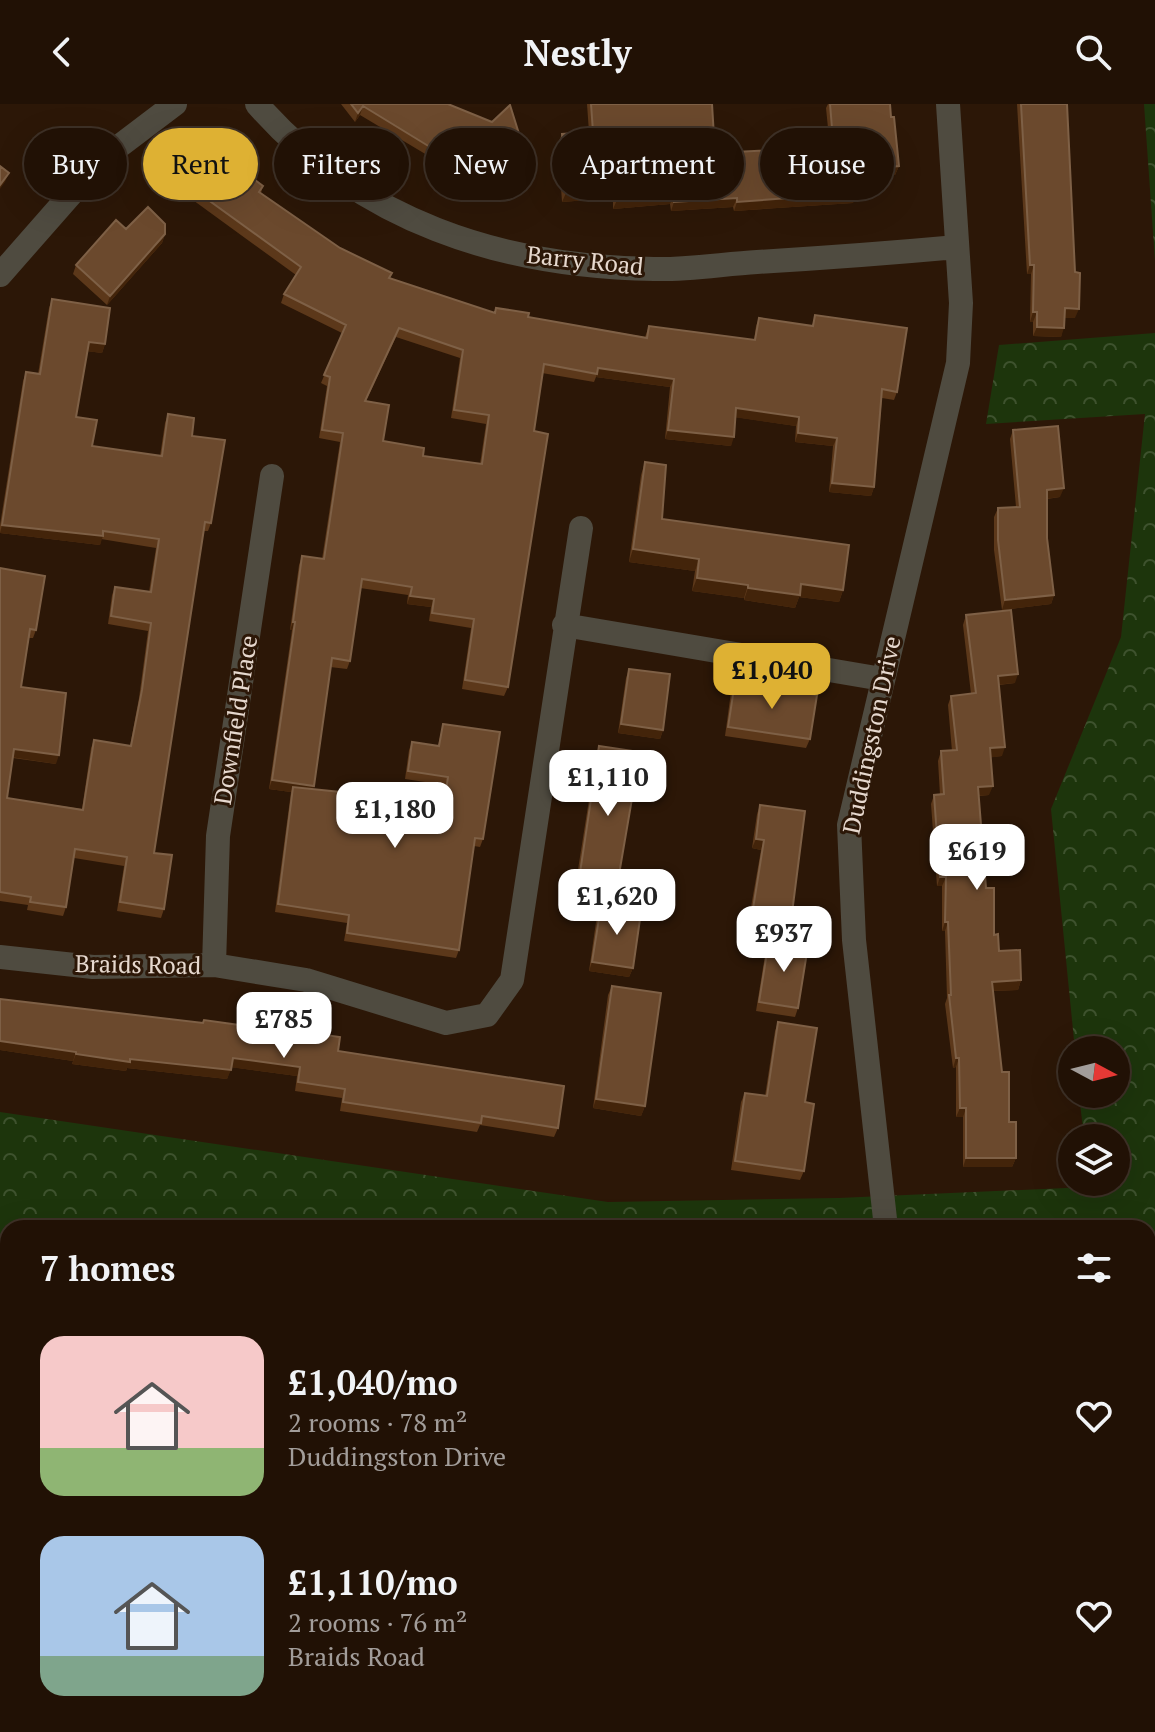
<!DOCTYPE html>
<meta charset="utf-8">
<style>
body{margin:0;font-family:"PT Serif",serif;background:#291a0f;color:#f1f3f6;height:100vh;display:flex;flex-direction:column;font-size:30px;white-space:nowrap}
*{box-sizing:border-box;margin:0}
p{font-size:26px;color:#a29d9a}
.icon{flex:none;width:44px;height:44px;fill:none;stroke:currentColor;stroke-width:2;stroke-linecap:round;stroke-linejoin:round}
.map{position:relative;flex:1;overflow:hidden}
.side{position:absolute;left:0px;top:1116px;width:1156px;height:512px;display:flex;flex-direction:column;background:#211105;border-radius:24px 24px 0 0;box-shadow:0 8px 32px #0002,0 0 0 2px #3e3127}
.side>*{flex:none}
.banner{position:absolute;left:24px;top:24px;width:1108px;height:72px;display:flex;gap:16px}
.needle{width:52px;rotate:97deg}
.buttons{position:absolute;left:1058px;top:932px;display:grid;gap:16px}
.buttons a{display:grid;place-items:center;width:72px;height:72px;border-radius:50%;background:#211105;box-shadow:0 8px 32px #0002,0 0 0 2px #3e3127;font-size:40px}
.price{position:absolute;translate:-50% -68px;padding:0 18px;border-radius:16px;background:#fff;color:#222;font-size:26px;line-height:52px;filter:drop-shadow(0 2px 4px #0008)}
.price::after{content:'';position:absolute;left:50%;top:48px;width:24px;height:18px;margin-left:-12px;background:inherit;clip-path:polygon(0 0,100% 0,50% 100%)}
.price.active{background:#deb133;color:#111}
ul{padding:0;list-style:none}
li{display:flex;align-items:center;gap:24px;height:200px;padding:0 40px}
li span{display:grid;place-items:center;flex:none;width:224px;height:160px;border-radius:24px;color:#555}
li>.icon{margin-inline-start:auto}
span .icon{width:96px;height:96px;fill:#fffc;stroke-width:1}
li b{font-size:34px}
h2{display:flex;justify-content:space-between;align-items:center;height:96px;padding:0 40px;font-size:34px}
.pill{padding:0 28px;border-radius:36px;background:#211105;box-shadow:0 8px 32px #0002,0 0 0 2px #3e3127;font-size:28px;line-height:72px}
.pill.active{background:#deb133;color:#111}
header{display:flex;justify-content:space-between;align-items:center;height:104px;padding:0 40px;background:#211105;font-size:36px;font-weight:700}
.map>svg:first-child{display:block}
.grass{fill:#1d350c}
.forest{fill:url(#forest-crowns)}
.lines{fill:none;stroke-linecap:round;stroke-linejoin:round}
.minor{stroke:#4f4b40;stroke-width:24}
.wall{fill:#5c381a;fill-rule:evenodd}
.shaded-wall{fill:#43240a}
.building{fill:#6b492d;stroke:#7e6046;stroke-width:2;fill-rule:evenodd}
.labels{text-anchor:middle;stroke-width:6;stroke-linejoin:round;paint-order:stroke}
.street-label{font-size:24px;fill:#e6d8ce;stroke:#2c1707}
</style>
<header><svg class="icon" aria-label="back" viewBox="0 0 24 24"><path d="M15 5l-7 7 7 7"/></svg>Nestly<svg class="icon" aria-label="search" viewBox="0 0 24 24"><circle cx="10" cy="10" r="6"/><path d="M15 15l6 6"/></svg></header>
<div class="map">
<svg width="1155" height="1628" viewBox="0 0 1155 1628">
<defs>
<pattern id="forest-crowns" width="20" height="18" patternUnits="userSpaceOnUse" patternTransform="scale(2)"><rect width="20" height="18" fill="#1d350c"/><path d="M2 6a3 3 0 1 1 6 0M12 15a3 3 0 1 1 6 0" fill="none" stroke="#3e522e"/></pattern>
</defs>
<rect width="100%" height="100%" fill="#2c1707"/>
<path class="grass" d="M 0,1209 L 8,1211 L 8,1620 L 1148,1620 L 1148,1266 L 1155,1265 L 1155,1628 L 0,1628 Z"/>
<path class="forest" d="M 1144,0 L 1155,0 L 1155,157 Z
M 1155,229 L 1155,1265 L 1148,1266 L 1148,1124 L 8,1124 L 8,1620 L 471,1620 L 474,1628 L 0,1628 L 0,1008 L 608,1098 L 839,1094 L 1088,1083 L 1088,1078 L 1116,1078 L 1116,1034 L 1084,1034 L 1079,990 L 1116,990 L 1116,946 L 1075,946 L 1051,705 L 1121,533 L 1145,310 L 986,320 L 999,241 Z
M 1148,1590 L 1155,1590 L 1155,1628 L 722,1628 L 720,1620 L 1148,1620 Z"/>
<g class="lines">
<path class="minor" d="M 257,0 C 359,117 502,163 654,165 C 688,166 723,160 757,158 C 824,154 891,149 957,143
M 0,171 L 101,56 L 175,0
M 564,521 L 882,575
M 0,853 L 93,863 L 214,861 L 306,876 L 446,919 L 487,911 L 512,876 L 581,424
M 214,861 L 218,732 L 272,372
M 886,1124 L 854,836 L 849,721 L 958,259 L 961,199 L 948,0"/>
</g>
<path class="wall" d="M 341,0 L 448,0 L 511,67 L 508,76 L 457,62 L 454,67 L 426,53 L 427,51 L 360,11 L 355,18 Z
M 587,0 L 712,0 L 715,49 L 805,44 L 804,34 L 807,25 L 828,24 L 826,4 L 828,0 L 890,0 L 891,13 L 899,62 L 895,71 L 855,75 L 856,89 L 853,99 L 734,107 L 733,103 L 671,107 L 670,100 L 613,105 L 613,94 L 562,98 L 558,39 L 562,30 L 589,28 Z
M 1017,0 L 1067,0 L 1075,214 L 1065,214 L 1061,233 L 1033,232 L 1033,218 L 1030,218 L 1031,170 L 1027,170 Z
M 189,82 L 263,82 L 261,89 L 340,144 L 390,174 L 494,209 L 496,204 L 528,213 L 645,233 L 649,222 L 754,236 L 756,222 L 759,214 L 812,222 L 815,211 L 897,288 L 894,296 L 882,294 L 874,383 L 871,392 L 829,388 L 833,342 L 795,338 L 796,322 L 735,313 L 731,342 L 665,335 L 670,283 L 596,273 L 594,278 L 542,269 L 534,327 L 508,583 L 504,592 L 462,585 L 471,524 L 429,517 L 431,503 L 407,500 L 408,491 L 360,484 L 350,557 L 347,565 L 330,563 L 313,685 L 348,707 L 439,722 L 445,681 L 405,675 L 409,646 L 412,638 L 438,642 L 443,620 L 483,735 L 480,743 L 474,742 L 459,846 L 456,854 L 344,837 L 347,819 L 275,808 L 291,688 L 269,685 L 292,526 L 290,526 L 299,461 L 302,452 L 322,455 L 340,338 L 319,334 L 327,282 L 321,279 L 342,229 L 281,199 L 284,190 L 296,171 L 186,91 ZM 396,233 L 460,254 L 451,314 L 486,320 L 480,360 L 423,352 L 383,337 L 366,297 Z
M 126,125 L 165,130 L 162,139 L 107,201 L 73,170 L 76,161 Z
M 52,195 L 105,240 L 102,249 L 87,247 L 76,313 L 92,342 L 160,352 L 165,319 L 168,310 L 192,332 L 211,419 L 208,427 L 204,427 L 154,749 L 164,805 L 161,814 L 117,807 L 124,762 L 74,754 L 66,803 L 63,812 L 27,806 L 28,801 L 0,797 L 0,464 L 36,526 L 33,534 L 29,534 L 21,583 L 56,660 L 13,654 L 7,694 L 82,705 L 91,644 L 94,636 L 130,642 L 139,594 L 148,527 L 108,520 L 112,491 L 115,483 L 149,488 L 156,444 L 101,435 L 100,441 L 0,429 L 0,421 L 23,277 L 26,268 L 38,270 L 49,204 Z
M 1013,326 L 1060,393 L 1047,395 L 1047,434 L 1054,491 L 1051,500 L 1002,506 L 994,446 L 994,413 L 998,404 L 1016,403 L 1010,335 Z
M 645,358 L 662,415 L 843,486 L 839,498 L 799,493 L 795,504 L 744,496 L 744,494 L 692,487 L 695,467 L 629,458 L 641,371 Z
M 966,511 L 1015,579 L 999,581 L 1002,652 L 991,653 L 989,691 L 979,692 L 986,784 L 994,831 L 999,847 L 1021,876 L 1018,886 L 993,887 L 1002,968 L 1016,1054 L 1012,1063 L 963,1063 L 963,1013 L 956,1013 L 956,963 L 953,964 L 945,900 L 947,894 L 945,827 L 942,827 L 942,782 L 937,782 L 931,700 L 934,691 L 940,691 L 938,657 L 941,647 L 952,647 L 948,601 L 951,592 L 971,590 L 963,521 Z
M 629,565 L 663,626 L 660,635 L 618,629 L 626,574 Z
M 735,578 L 810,635 L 806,644 L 725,632 L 731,588 Z
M 599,642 L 616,788 L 613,797 L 574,791 L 596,651 Z
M 760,701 L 791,817 L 787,827 L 748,820 L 761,746 L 752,744 L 757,710 Z
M 601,802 L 633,864 L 629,873 L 589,867 L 597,811 Z
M 769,836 L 798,904 L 795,913 L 756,907 L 766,845 Z
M 612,882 L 645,1002 L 641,1012 L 593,1004 L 608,891 Z
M 256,906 L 289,926 L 338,947 L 558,1024 L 554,1033 L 480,1021 L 477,1028 L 340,1007 L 342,994 L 295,987 L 297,972 L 231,963 L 227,975 L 127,964 L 126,967 L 72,960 L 73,957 L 0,946 L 203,919 L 252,922 Z
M 778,918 L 805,998 L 804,1067 L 800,1076 L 731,1066 L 741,998 L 745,989 L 765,992 L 775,927 Z"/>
<path class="shaded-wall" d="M 363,2 L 360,11 L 355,18 L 358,9 Z
M 899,62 L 895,71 L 851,75 L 855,66 Z
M 9,69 L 5,78 L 0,85 L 0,81 Z
M 616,85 L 613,94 L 562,98 L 566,89 Z
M 856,89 L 853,99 L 734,107 L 737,98 Z
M 674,91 L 670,100 L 613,105 L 617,96 Z
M 737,94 L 733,103 L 671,107 L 674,98 Z
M 165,130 L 162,139 L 107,201 L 110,192 Z
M 1030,161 L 1034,161 L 1031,170 L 1027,170 Z
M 1065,204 L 1079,205 L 1075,214 L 1062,214 Z
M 1033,208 L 1037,208 L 1033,218 L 1030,218 Z
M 1037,223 L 1064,224 L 1061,233 L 1033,232 Z
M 89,238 L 105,240 L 102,249 L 86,247 Z
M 598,264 L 674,275 L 670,283 L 596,273 Z
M 736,304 L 799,313 L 796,322 L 733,313 Z
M 668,326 L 734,333 L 731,342 L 665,335 Z
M 798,329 L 837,334 L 833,342 L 795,338 Z
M 832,379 L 874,383 L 871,392 L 829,388 Z
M 1064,384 L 1060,393 L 1044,395 L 1047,386 Z
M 2,421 L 103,432 L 100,441 L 0,429 Z
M 633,445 L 699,455 L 695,467 L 629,458 Z
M 697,474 L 748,481 L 744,494 L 692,487 Z
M 801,480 L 843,486 L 839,498 L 799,493 L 795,504 L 744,496 L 748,484 Z
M 1054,491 L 1051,500 L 1002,506 L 1005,496 Z
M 410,492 L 434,495 L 431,503 L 407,500 Z
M 293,518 L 295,518 L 292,526 L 290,526 Z
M 1018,570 L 1015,579 L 995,581 L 998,572 Z
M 621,620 L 663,626 L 660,635 L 618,629 Z
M 1005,643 L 1002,652 L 987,654 L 990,644 Z
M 14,645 L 59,651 L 56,660 L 11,653 Z
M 272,676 L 314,682 L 311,691 L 293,683 L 291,688 L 269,685 Z
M 993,682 L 989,691 L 975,692 L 978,683 Z
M 756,735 L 764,736 L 761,746 L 752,744 Z
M 940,773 L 946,773 L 942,782 L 937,782 Z
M 945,818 L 948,818 L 945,827 L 942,827 Z
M 592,858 L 633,864 L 629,873 L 589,867 Z
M 1021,876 L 1018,886 L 989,887 L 992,878 Z
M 0,937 L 76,948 L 73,957 L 0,946 Z
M 76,950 L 130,955 L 231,966 L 227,975 L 127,964 L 126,967 L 72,960 Z
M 233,954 L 300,963 L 297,972 L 229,963 Z
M 956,954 L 959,954 L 956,963 L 953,964 Z
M 596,995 L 645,1002 L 641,1012 L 593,1004 Z
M 960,1004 L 966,1004 L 963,1013 L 956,1013 Z
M 966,1054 L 1016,1054 L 1012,1063 L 963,1063 Z"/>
<path class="building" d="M 351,0 L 448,0 L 492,18 L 510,1 L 520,33 L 511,67 L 460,53 L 458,58 L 429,45 L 430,43 L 363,2 L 358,9 Z
M 591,0 L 712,0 L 715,49 L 809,44 L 807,25 L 832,24 L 830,0 L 890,0 L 891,13 L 894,13 L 899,62 L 855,66 L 856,89 L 737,98 L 737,94 L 674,98 L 674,91 L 617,96 L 616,85 L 566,89 L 562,30 L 593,28 Z
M 1021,0 L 1067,0 L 1075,168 L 1080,169 L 1079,205 L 1065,204 L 1064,224 L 1037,223 L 1037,208 L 1033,208 L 1034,161 L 1030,161 Z
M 216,47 L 263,82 L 259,88 L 340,144 L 392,169 L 389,174 L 495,209 L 496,204 L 529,209 L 528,213 L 647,234 L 649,222 L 755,236 L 759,214 L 813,222 L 815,211 L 907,224 L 897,288 L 882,285 L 874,383 L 832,379 L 837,334 L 798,329 L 799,313 L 736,304 L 734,333 L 668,326 L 674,275 L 598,264 L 597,270 L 544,260 L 534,327 L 548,330 L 508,583 L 465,576 L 474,515 L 432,509 L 434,495 L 410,492 L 412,483 L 362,475 L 350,557 L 332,554 L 314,682 L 272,676 L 295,518 L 293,518 L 302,452 L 324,455 L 343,329 L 322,326 L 330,273 L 324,271 L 346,221 L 284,190 L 301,163 L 189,82 ZM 399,224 L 463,246 L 454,306 L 489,311 L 482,360 L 423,352 L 424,344 L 383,337 L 389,301 L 365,297 Z
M 0,62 L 9,69 L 0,81 Z
M 148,103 L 165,120 L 165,130 L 110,192 L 76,161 L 116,116 L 126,125 Z
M 52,195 L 110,204 L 105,240 L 89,238 L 76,313 L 97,316 L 92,342 L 162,352 L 168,310 L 194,314 L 192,332 L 225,336 L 211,419 L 205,418 L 154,749 L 172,751 L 164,805 L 120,798 L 127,753 L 75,745 L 66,803 L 30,798 L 31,793 L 0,788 L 0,464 L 45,472 L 36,526 L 30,525 L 21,583 L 66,589 L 59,651 L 14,645 L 7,694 L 83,706 L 94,636 L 131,642 L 142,586 L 151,519 L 111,512 L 115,483 L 151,488 L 159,435 L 103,427 L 103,432 L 2,421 L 26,268 L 40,270 Z
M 1058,322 L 1064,384 L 1047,386 L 1047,434 L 1054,491 L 1005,496 L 998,436 L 998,404 L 1020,403 L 1013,326 Z
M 645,358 L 666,361 L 662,415 L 849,441 L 843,486 L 801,480 L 800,491 L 748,484 L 748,481 L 697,474 L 699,455 L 633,445 Z
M 1011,506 L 1018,570 L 998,572 L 1005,643 L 990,644 L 993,682 L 978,683 L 986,784 L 994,784 L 994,831 L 998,830 L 999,847 L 1020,846 L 1021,876 L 992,878 L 1002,968 L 1009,968 L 1009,1018 L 1016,1018 L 1016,1054 L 966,1054 L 966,1004 L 960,1004 L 959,954 L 956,954 L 949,891 L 951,891 L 948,818 L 945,818 L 946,773 L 940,773 L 934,691 L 944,690 L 941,647 L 957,646 L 951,592 L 976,589 L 966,511 Z
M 629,565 L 670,570 L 663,626 L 621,620 Z
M 735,578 L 817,591 L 810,635 L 728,623 Z
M 443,620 L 500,628 L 483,735 L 475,734 L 459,846 L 347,829 L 349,811 L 278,800 L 293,683 L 350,689 L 348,707 L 441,722 L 448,673 L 408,667 L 412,638 L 439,642 Z
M 599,642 L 640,648 L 616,788 L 578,782 Z
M 760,701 L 805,707 L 791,817 L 752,811 L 764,736 L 756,735 Z
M 601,802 L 641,808 L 633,864 L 592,858 Z
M 769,836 L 808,842 L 798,904 L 759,898 Z
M 612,882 L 661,889 L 645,1002 L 596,995 Z
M 0,895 L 203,919 L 204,916 L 254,923 L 256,906 L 291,911 L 289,926 L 340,933 L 338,947 L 564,982 L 558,1024 L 482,1012 L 481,1019 L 343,998 L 345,985 L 298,978 L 300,963 L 233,954 L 231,966 L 130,955 L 130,958 L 76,950 L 76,948 L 0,937 Z
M 778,918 L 817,924 L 805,998 L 814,1000 L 804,1067 L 735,1057 L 745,989 L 767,992 Z"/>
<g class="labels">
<g class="street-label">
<text transform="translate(585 157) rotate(6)" y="8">Barry Road</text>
<text transform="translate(236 616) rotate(-81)" y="8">Downfield Place</text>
<text transform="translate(872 631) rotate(-78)" y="8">Duddingston Drive</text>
<text transform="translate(138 861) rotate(1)" y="8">Braids Road</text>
</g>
</g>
</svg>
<div class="buttons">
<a><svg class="needle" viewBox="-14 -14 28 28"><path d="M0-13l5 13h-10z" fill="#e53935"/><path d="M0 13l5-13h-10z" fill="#a29d9a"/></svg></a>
<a><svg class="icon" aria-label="layers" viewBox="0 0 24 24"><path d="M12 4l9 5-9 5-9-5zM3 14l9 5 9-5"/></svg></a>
</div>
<b class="price active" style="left:772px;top:607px">£1,040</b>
<b class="price" style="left:608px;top:714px">£1,110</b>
<b class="price" style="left:395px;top:746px">£1,180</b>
<b class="price" style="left:977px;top:788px">£619</b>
<b class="price" style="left:617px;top:833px">£1,620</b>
<b class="price" style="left:784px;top:870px">£937</b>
<b class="price" style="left:284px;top:956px">£785</b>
<div class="banner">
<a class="pill">Buy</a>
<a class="pill active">Rent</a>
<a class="pill">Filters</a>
<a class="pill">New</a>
<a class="pill">Apartment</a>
<a class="pill">House</a>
</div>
<section class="side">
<h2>7 homes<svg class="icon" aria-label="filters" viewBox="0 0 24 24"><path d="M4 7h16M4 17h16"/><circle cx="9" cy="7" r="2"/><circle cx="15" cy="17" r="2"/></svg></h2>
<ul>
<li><span style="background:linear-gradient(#f6c9c9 70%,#8fb573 0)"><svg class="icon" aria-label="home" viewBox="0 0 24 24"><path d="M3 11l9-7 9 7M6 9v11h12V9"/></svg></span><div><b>£1,040/mo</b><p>2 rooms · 78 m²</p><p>Duddingston Drive</p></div><svg class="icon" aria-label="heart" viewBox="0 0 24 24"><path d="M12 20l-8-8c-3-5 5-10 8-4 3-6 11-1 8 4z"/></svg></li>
<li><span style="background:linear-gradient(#a9c7e8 75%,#7fa58c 0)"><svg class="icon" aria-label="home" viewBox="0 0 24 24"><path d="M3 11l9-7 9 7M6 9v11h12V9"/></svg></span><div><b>£1,110/mo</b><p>2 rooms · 76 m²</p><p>Braids Road</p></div><svg class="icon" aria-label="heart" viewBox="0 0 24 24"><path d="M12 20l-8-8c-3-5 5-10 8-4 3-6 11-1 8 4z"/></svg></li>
</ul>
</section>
</div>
